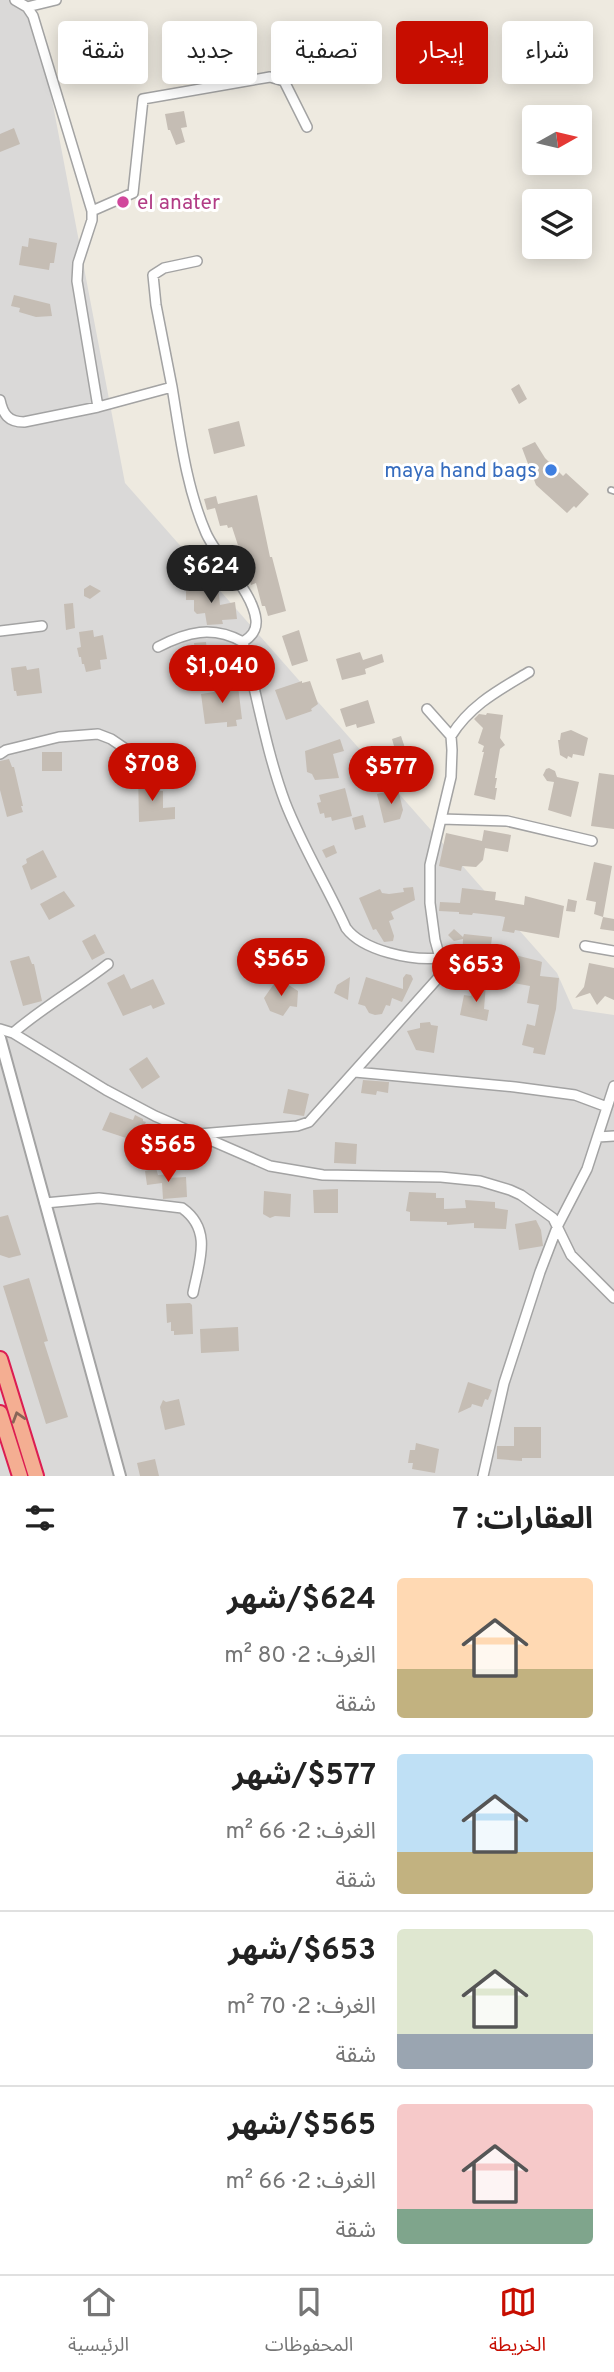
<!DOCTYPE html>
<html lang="ar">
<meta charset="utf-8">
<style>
body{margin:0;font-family:Overpass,"Noto Sans Arabic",sans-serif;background:#f2f2f2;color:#222;direction:rtl;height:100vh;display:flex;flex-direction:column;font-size:26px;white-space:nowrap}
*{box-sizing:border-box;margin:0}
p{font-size:23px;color:#767676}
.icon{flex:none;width:38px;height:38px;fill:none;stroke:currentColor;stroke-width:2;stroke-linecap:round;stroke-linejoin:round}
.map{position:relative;height:1476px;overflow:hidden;direction:ltr}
.details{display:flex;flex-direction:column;background:#fff;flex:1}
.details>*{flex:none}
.hud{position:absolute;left:21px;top:21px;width:572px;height:63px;direction:rtl;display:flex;gap:14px}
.needle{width:46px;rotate:82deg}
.tools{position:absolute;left:522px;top:105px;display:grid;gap:14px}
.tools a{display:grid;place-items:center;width:70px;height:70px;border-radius:7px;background:#fff;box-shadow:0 4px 18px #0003;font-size:35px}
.price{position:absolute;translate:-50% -60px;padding:0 16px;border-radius:24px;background:#c70d00;color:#fff;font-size:23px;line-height:46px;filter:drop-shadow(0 2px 4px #0008)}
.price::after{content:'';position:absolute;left:50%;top:42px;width:21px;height:16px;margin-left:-10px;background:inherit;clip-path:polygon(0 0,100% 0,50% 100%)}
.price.on{background:#222;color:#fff}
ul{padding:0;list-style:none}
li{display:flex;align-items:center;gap:21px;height:175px;padding:0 21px}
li+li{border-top:2px solid #e0e0e0}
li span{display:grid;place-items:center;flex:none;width:196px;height:140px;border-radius:7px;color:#555}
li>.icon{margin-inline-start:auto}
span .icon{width:84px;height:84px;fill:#fffc;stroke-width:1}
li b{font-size:30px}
h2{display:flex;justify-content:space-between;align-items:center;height:84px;padding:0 21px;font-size:30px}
.pill{padding:0 24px;border-radius:7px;background:#fff;box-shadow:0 4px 18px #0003;font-size:24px;line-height:63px}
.pill.on{background:#c70d00;color:#fff}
.dock{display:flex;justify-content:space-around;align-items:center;height:98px;border-top:2px solid #e0e0e0;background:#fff;font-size:19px;color:#767676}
.dock a{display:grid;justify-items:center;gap:4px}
.dock .on{color:#c70d00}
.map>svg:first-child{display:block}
.residential{fill:#dad9d8}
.building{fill:#c5bdb4}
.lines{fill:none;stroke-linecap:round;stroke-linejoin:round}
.service-casing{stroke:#a3a3a3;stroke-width:8}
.minor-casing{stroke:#a3a3a3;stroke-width:12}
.tertiary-casing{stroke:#a3a3a3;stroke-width:14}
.trunk-casing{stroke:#dc1d52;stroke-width:18}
.service{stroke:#fff;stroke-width:4.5}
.minor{stroke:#fff;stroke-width:9}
.tertiary{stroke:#fff;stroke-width:10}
.trunk{stroke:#f4ae92;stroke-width:14}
.oneway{stroke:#886557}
.hotel-dot{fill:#d1479c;stroke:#fff;stroke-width:2.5}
.shop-dot{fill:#3f7fe0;stroke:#fff;stroke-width:2.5}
.labels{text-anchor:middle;stroke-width:6;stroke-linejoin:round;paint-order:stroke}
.hotel-label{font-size:21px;fill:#b23c85;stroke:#fff;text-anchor:start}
.shop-label{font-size:21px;fill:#366cbe;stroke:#fff;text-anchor:end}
</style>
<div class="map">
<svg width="614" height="1476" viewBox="0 0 614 1476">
<rect width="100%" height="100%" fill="#eeeae0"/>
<path class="residential" d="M 0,0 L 33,0 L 125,483 L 557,973 L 573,1009 L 614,1015 L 614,1476 L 0,1476 Z"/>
<path class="building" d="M 184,111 L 187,127 L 181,128 L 185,142 L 176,145 L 170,130 L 168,130 L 165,114 Z
M 14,128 L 20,144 L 0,152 L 0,134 Z
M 29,238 L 57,243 L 54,263 L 50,263 L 49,270 L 19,265 L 22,246 L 28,247 Z
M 14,295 L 50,304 L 52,316 L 36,317 L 19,312 L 20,308 L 11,306 Z
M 519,384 L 527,399 L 519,404 L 511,389 Z
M 239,421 L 245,446 L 214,454 L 208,429 Z
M 535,442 L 545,458 L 563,476 L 566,473 L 589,494 L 576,508 L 574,506 L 567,513 L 536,485 L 522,448 Z
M 257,495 L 270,557 L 272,557 L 286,611 L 268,616 L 265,606 L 262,606 L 256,583 L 251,585 L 232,527 L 228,528 L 227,525 L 220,526 L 215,508 L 207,510 L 204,499 L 216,496 L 218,504 Z
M 90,585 L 101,591 L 90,599 L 84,596 L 84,589 Z
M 218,586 L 220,605 L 235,602 L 237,619 L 222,620 L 223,624 L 207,625 L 205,613 L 197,614 L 194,611 L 194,600 L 186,600 L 186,590 Z
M 73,603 L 75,628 L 66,630 L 64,604 Z
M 93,630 L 94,637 L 103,635 L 107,659 L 100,660 L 101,669 L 86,672 L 84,664 L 82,664 L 81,657 L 79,657 L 77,648 L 81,647 L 79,632 Z
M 299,630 L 308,661 L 292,666 L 282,636 Z
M 206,642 L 208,660 L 196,661 L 194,643 Z
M 360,652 L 363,660 L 382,654 L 384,662 L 365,669 L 366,674 L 342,680 L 336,659 Z
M 26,666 L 27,670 L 39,668 L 42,693 L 17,696 L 16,691 L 14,691 L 11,668 Z
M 226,680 L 227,688 L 238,686 L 242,719 L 236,720 L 237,726 L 227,727 L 227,722 L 205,724 L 201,694 L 214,692 L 215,682 Z
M 302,681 L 302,683 L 310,681 L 318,704 L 311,709 L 312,711 L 286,720 L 275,690 Z
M 368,700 L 375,723 L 357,728 L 356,724 L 346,727 L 340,709 Z
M 487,713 L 503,715 L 500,738 L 505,745 L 500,749 L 495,778 L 497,778 L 495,788 L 497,788 L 495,800 L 474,795 L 484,752 L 482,752 L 484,746 L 478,743 L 483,728 L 474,719 L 479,714 L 486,715 Z
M 571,730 L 588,738 L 584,756 L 573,754 L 572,758 L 568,756 L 567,759 L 560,755 L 558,740 L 560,740 L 561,733 Z
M 401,736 L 408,757 L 411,756 L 414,765 L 396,770 L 391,755 L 396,753 L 392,739 Z
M 340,739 L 344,751 L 333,754 L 339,778 L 315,780 L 312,774 L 307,772 L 305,751 Z
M 42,752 L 62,752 L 62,771 L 42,771 Z
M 9,759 L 12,767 L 14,767 L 23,806 L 21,806 L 23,812 L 7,817 L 0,790 L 0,761 Z
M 549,768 L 555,771 L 557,777 L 579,782 L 571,817 L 548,810 L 554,782 L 547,781 L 543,775 L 546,769 Z
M 138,771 L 148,771 L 147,791 L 163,791 L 163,808 L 175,807 L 175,819 L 139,822 Z
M 599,773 L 614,775 L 614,829 L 591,826 Z
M 397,775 L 416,781 L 419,787 L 413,790 L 400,784 Z
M 345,788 L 352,816 L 332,821 L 331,817 L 325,818 L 324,813 L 320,814 L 317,803 L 321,802 L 319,795 Z
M 398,789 L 403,810 L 400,819 L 384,823 L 377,794 Z
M 363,815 L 366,827 L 355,830 L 352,818 Z
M 484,830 L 511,835 L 508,852 L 485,848 L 483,860 L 476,867 L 462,866 L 461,871 L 439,866 L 446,833 L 482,841 Z
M 334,845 L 337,853 L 326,858 L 322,850 Z
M 43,850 L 57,877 L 31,890 L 22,866 L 27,863 L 26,859 Z
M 594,862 L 612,866 L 603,917 L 594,914 L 596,902 L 586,900 Z
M 413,887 L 415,900 L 391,912 L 394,919 L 389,921 L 394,936 L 393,941 L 384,942 L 376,929 L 373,930 L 359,898 L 380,889 L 382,893 L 389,894 L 404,892 L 403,888 Z
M 462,888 L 496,892 L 495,900 L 524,905 L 525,896 L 564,906 L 559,938 L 515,930 L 514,933 L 502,931 L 505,917 L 500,916 L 473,913 L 472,915 L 459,914 L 459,912 L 439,911 L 440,902 L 460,903 Z
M 64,891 L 75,906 L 49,920 L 40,904 Z
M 568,899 L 577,901 L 575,912 L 566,911 Z
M 603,917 L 614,919 L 614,931 L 600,929 Z
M 454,929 L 463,937 L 464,934 L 492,937 L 490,953 L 486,958 L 476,958 L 475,964 L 462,963 L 463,939 L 454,941 L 448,935 Z
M 95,934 L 105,953 L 92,960 L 82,941 Z
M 507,953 L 539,961 L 542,962 L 540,976 L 559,978 L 556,1009 L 545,1055 L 533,1053 L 534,1048 L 522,1045 L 527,1024 L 535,1026 L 539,1005 L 527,1003 L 530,986 L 502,981 Z
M 29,956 L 32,964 L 34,964 L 42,1001 L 23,1006 L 10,961 Z
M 589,963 L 614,968 L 614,1000 L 605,996 L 597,1005 L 590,993 L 575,998 L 584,987 Z
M 124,974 L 131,989 L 153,979 L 165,1004 L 153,1009 L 151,1005 L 123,1016 L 107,983 Z
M 406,974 L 411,975 L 413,979 L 402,1002 L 392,998 L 390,1006 L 386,1005 L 382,1014 L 375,1015 L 369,1013 L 365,1006 L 358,1004 L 366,977 L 403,989 L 403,978 Z
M 350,977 L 348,1000 L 334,993 L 337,985 Z
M 278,978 L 298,991 L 297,1007 L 290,1006 L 283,1016 L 270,1011 L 264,998 Z
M 476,982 L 486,984 L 484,1009 L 489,1010 L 487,1021 L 460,1015 L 464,995 L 471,996 Z
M 430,1022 L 431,1025 L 438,1026 L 434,1053 L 416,1050 L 407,1031 L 420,1028 L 420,1023 Z
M 147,1057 L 160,1077 L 142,1089 L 129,1069 Z
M 363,1080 L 389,1082 L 388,1093 L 377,1091 L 376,1095 L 361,1093 Z
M 288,1089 L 309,1094 L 304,1116 L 283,1113 Z
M 110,1112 L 133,1120 L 135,1115 L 143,1119 L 143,1121 L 146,1122 L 141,1132 L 138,1131 L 135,1137 L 131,1135 L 129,1139 L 102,1130 Z
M 335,1142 L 357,1144 L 356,1164 L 334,1163 Z
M 156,1168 L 158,1175 L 172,1174 L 168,1178 L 186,1177 L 187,1197 L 163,1199 L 162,1183 L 147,1185 L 145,1171 Z
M 338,1189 L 338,1213 L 314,1213 L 313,1190 Z
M 264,1191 L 291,1194 L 290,1217 L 275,1216 L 270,1218 L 263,1214 Z
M 409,1192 L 436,1193 L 436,1198 L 444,1198 L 444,1209 L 466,1208 L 465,1200 L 495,1202 L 495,1208 L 508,1210 L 506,1229 L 474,1228 L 474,1223 L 447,1225 L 447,1222 L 410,1221 L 410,1212 L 406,1211 Z
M 8,1215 L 21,1255 L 9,1258 L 0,1255 L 0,1217 Z
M 536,1220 L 541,1230 L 543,1246 L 519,1250 L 515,1224 Z
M 29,1278 L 48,1341 L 44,1342 L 68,1417 L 46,1424 L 3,1286 Z
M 190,1303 L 192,1305 L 193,1334 L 174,1335 L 174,1331 L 171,1331 L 171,1322 L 167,1323 L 166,1304 Z
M 238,1327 L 239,1351 L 201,1353 L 200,1329 Z
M 468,1382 L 492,1390 L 488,1400 L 485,1399 L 482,1407 L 472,1404 L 471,1407 L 458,1413 Z
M 179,1399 L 185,1425 L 165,1430 L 160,1407 L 163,1400 L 166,1402 Z
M 514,1427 L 541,1427 L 541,1458 L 522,1458 L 522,1461 L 497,1459 L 497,1446 L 514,1446 Z
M 416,1443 L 439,1449 L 435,1473 L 412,1469 L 413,1463 L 408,1463 L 410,1450 L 415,1450 Z
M 155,1459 L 159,1476 L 140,1476 L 137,1463 Z"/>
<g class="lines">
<defs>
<path id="service" d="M 611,490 L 614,491"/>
<path id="minor" d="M 15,0 L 27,7 L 33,16 L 92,211 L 92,220 L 78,263 L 77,281 L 98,407
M 27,7 L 56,0
M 92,211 L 133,193 L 143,99 L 270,77 L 284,81 L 307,127
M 172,387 L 156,305 L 153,275 L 164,268 L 197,261
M 0,400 C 3,414 8,422 24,422 L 98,407 L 172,387 C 180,435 186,487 206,533 C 218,560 253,591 256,620 C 257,631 251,637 243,642
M 0,631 L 42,626
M 158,647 C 187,632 212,625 243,642 C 257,695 266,751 285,802 C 302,846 327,886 346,928 C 363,951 412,961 440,958
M 451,736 C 470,705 499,690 529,672
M 0,754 L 6,750 L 59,737 L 98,734 L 111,739 L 142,760 L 169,773
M 441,819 L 507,821 L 592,841
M 585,946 L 614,951
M 0,1029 L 13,1033 L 106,1090 L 155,1116 L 270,1166 L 323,1175 L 441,1177 L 480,1181 L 510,1190 L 521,1195 L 553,1218 L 571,1255 L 614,1298
M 13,1033 C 43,1007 77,988 108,964
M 355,1072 L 515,1087 L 575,1095 L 607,1107
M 199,1134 L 297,1126 L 309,1122 L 438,978 L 442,965 L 435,940 L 430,903 L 430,865 L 451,777 L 452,750 L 451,736 L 427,709
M 598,1137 L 614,1136
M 45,1203 L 99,1198 L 182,1208 C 213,1230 199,1262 193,1293
M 483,1476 L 504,1383 L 540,1272 L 558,1225 L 587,1169 L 614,1086"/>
<path id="tertiary" d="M 0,1038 L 120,1476"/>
<path id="trunk" d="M 0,1359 L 36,1476
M 0,1413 L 20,1476"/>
</defs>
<use href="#service" class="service-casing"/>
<use href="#minor" class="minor-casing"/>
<use href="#tertiary" class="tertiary-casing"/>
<use href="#trunk" class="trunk-casing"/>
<use href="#service" class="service"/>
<use href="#minor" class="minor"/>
<use href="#tertiary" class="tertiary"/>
<use href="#trunk" class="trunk"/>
</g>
<defs><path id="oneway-chevron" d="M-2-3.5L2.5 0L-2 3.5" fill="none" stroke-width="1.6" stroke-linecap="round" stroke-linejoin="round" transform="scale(1.75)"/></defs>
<use class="oneway" href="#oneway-chevron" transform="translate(18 1417) rotate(-107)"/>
<circle class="hotel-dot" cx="123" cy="202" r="7"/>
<circle class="shop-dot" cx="551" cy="470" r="7"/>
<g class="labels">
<g class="hotel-label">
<text x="137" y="209">el anater</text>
</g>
<g class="shop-label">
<text x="537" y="477">maya hand bags</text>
</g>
</g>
</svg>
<div class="tools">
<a><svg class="needle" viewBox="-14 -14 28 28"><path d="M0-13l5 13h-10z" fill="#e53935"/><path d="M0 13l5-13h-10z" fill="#767676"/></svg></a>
<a><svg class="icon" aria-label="layers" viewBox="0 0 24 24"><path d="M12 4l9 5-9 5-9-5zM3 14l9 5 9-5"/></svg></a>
</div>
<b class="price on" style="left:211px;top:605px">$624</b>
<b class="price" style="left:222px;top:705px">$1,040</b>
<b class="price" style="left:152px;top:803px">$708</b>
<b class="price" style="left:391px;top:806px">$577</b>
<b class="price" style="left:281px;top:998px">$565</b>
<b class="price" style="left:476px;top:1004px">$653</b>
<b class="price" style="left:168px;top:1184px">$565</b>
<div class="hud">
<a class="pill">شراء</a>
<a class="pill on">إيجار</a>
<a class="pill">تصفية</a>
<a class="pill">جديد</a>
<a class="pill">شقة</a>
</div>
</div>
<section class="details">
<h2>العقارات: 7<svg class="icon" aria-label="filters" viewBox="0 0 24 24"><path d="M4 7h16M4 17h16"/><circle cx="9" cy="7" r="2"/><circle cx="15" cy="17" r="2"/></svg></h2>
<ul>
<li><span style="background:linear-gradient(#ffd9b3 65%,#c2b280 0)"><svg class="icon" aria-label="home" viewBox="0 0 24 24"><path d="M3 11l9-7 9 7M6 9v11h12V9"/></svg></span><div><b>$624/شهر</b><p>الغرف: 2 · 80 m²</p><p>شقة</p></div></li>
<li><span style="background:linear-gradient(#bfe0f5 70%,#c2b280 0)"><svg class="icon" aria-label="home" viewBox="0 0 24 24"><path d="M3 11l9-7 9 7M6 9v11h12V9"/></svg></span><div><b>$577/شهر</b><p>الغرف: 2 · 66 m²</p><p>شقة</p></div></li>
<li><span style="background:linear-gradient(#dfe7d0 75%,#9aa5b1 0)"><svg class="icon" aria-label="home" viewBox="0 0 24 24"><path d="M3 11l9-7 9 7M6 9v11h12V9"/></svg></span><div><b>$653/شهر</b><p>الغرف: 2 · 70 m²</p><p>شقة</p></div></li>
<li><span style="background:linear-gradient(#f6c9c9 75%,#7fa58c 0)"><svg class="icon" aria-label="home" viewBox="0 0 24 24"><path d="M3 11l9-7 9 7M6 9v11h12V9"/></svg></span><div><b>$565/شهر</b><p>الغرف: 2 · 66 m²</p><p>شقة</p></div></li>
</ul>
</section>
<nav class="dock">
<a class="on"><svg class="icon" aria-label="map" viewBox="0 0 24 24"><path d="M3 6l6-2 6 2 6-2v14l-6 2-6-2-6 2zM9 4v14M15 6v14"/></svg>الخريطة</a>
<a><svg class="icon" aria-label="saved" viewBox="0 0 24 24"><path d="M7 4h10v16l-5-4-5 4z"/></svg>المحفوظات</a>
<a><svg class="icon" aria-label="home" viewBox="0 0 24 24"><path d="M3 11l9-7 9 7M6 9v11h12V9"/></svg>الرئيسية</a>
</nav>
